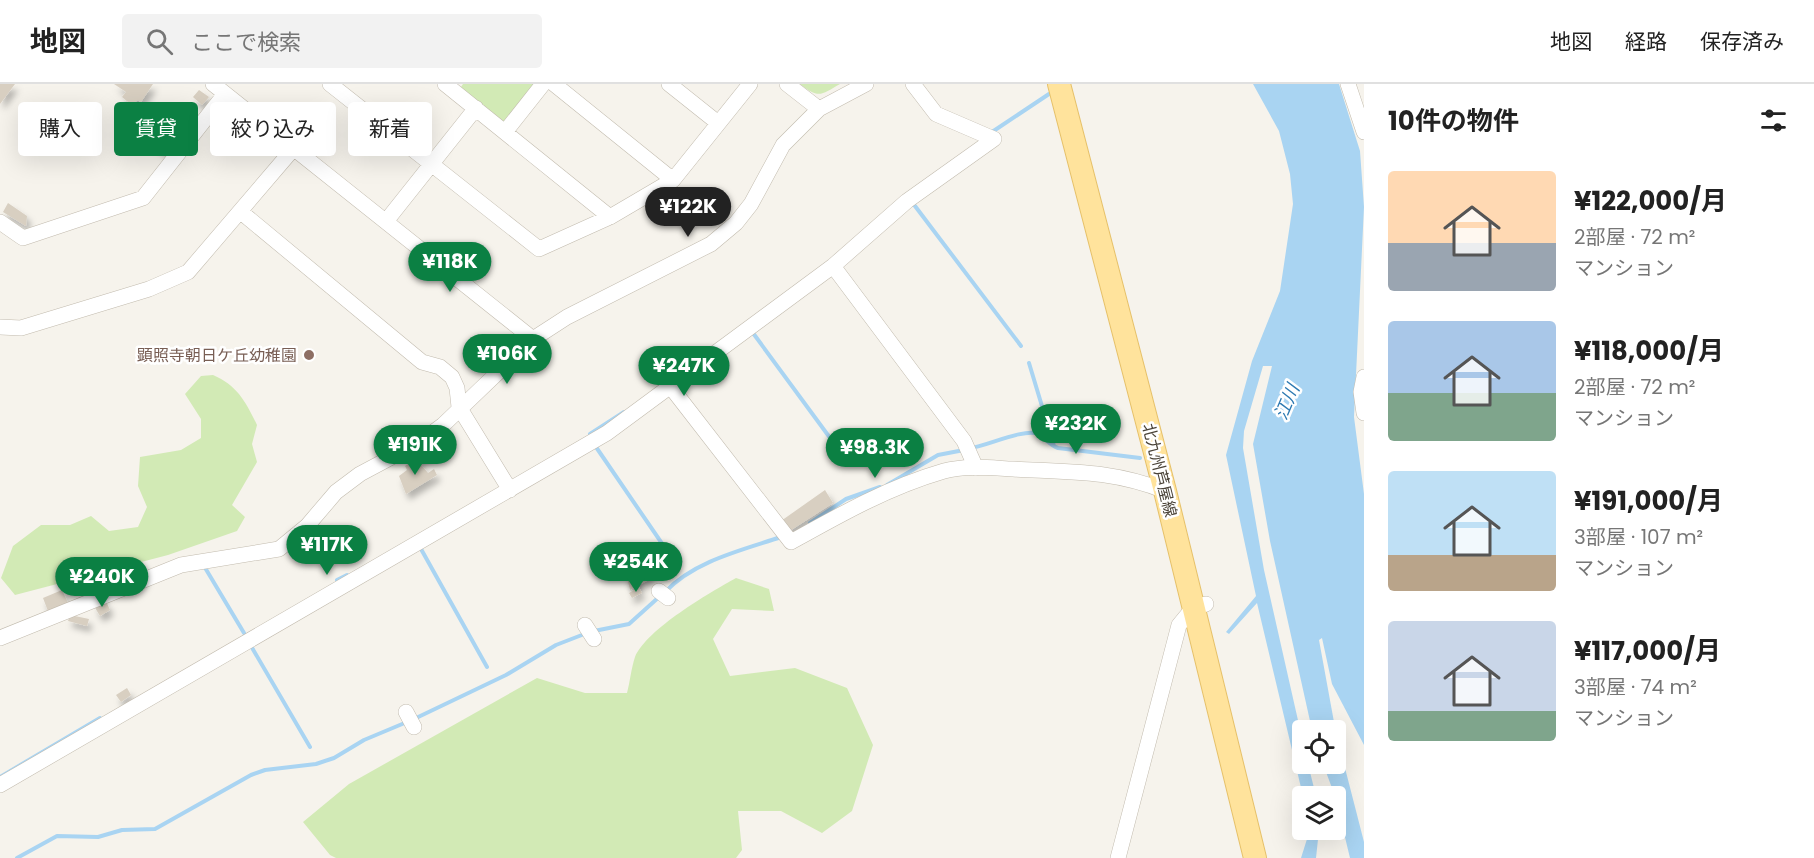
<!DOCTYPE html>
<html lang="ja">
<meta charset="utf-8">
<style>
body{margin:0;font-family:Poppins,"Noto Sans JP",sans-serif;background:#f2f2f2;color:#222;height:100vh;display:flex;flex-direction:column;font-size:22px;white-space:nowrap}
*{box-sizing:border-box;margin:0}
p{font-size:20px;color:#767676}
.icon{flex:none;width:33px;height:33px;fill:none;stroke:currentColor;stroke-width:2;stroke-linecap:round;stroke-linejoin:round}
.map{position:relative;flex:1;overflow:hidden}
.details{display:flex;flex-direction:column;background:#fff;width:450px}
.details>*{flex:none}
.hud{position:absolute;left:18px;top:18px;width:570px;height:54px;display:flex;gap:12px}
.tools{position:absolute;left:1292px;top:636px;display:grid;gap:12px}
.tools a{display:grid;place-items:center;width:54px;height:54px;border-radius:6px;background:#fff;box-shadow:0 6px 24px #0002;font-size:30px}
.price{position:absolute;translate:-50% -51px;padding:0 14px;border-radius:21px;background:#0b8043;color:#fff;font-size:20px;line-height:39px;filter:drop-shadow(0 2px 3px #0008)}
.price::after{content:'';position:absolute;left:50%;top:36px;width:18px;height:14px;margin-left:-9px;background:inherit;clip-path:polygon(0 0,100% 0,50% 100%)}
.price.current{background:#222;color:#fff}
ul{padding:0;list-style:none}
li{display:flex;align-items:center;gap:18px;height:150px;padding:0 24px}
li span{display:grid;place-items:center;flex:none;width:168px;height:120px;border-radius:6px;color:#555}
li>.icon{margin-inline-start:auto}
span .icon{width:72px;height:72px;fill:#fffc;stroke-width:1}
li b{font-size:26px}
h2{display:flex;justify-content:space-between;align-items:center;height:72px;padding:0 24px;font-size:26px}
.pill{padding:0 21px;border-radius:6px;background:#fff;box-shadow:0 6px 24px #0002;font-size:21px;line-height:54px}
.pill.current{background:#0b8043;color:#fff}
header{display:flex;align-items:center;gap:36px;box-sizing:border-box;height:84px;padding:0 30px;background:#fff;border-bottom:2px solid #e0e0e0}
header strong{font-size:28px}
nav{display:flex;gap:33px;margin-inline-start:auto;font-size:21px}
.search{width:420px;height:54px;background:#f2f2f2;display:flex;align-items:center;gap:15px;box-sizing:border-box;padding:0 21px;border-radius:6px;color:#767676;font-size:22px}
main{display:flex;flex:1;min-height:0}
.map>svg:first-child{display:block}
.green{fill:#d2eab5}
.water{fill:#a9d4f2}
.lines{fill:none;stroke-linecap:round;stroke-linejoin:round}
.stream{stroke:#a9d4f2;stroke-width:4}
.building{fill:#d8cfc1;filter:url(#shadow)}
.street-casing{stroke:#c2bbae;stroke-width:16}
.primary-casing{stroke:#e6c16a;stroke-width:24}
.street{stroke:#fff;stroke-width:15}
.primary{stroke:#ffe39c;stroke-width:22}
.education-dot{fill:#8d6e63;stroke:#fff;stroke-width:2}
.labels{text-anchor:middle;stroke-width:5;stroke-linejoin:round;paint-order:stroke}
.education-label{font-size:16px;fill:#785e54;stroke:#fff;text-anchor:end}
.street-label{font-size:16px;fill:#4b4439;stroke:#fff}
.water-label{font-size:18px;font-style:italic;fill:#2e7ab2;stroke:#fff}
</style>
<header>
<strong>地図</strong>
<div class="search"><svg class="icon" aria-label="search" viewBox="0 0 24 24"><circle cx="10" cy="10" r="6"/><path d="M15 15l6 6"/></svg>ここで検索</div>
<nav><a>地図</a><a>経路</a><a>保存済み</a></nav>
</header>
<main>
<div class="map">
<svg width="1364" height="774" viewBox="0 0 1364 774">
<defs>
<filter id="shadow"><feDropShadow dx="3.5" dy="6" stdDeviation="3" flood-color="#0004"/></filter>
</defs>
<rect width="100%" height="100%" fill="#f6f3ec"/>
<path class="green" d="M 463,0 L 538,0 L 505,42 L 459,6 Z
M 800,0 L 840,0 C 821,11 819,15 800,0 Z
M 213,291 C 237,301 246,318 257,341 L 252,360 L 257,378 L 232,421 L 245,433 L 237,447 L 168,471 L 15,511 L 1,494 L 13,462 L 41,441 L 70,441 L 91,432 L 109,447 L 138,443 L 147,423 L 138,402 L 140,373 L 181,366 L 201,354 L 201,335 L 185,310 L 201,292 Z
M 736,494 L 769,505 L 774,527 L 732,525 L 713,555 L 730,592 L 795,584 L 847,604 L 873,661 L 852,727 L 822,749 L 781,727 L 738,727 L 742,766 L 736,774 L 336,774 L 330,771 L 303,738 L 349,700 L 537,594 L 585,609 L 627,609 C 630,598 631,585 635,573 C 647,545 709,509 736,494 Z"/>
<path class="water" d="M 1253,0 L 1339,0 L 1360,67 L 1364,123 L 1354,333 L 1364,410 L 1364,661 L 1332,600 L 1322,554 L 1319,556 L 1336,649 L 1364,758 L 1364,774 L 1350,774 L 1335,712 L 1323,680 L 1335,680 L 1335,646 L 1312,646 L 1270,457 L 1253,360 L 1272,282 L 1263,282 L 1244,347 L 1243,364 L 1264,486 L 1302,654 L 1302,680 L 1308,680 L 1316,712 L 1303,712 L 1257,519 L 1229,550 L 1226,548 L 1256,512 L 1226,371 L 1252,277 L 1280,207 L 1293,120 L 1290,90 L 1279,47 Z
M 1307,746 L 1319,746 L 1316,774 L 1301,774 L 1307,755 Z"/>
<g class="lines">
<path class="stream" d="M 992,48 L 1049,10
M 915,122 L 1021,262
M 753,249 L 847,377
M 1029,279 L 1054,362
M 590,350 L 624,328
M 596,363 L 676,480
M 971,364 C 986,362 1025,344 1038,350 C 1046,354 1049,361 1058,364 L 1140,374
M 887,401 L 938,371 L 964,366
M 810,439 L 846,415 L 880,403
M 421,465 L 487,583
M 204,482 L 244,549
M 337,496 L 347,491
M 665,508 C 694,477 742,466 781,453
M 594,547 L 629,540 L 659,513
M 251,562 L 310,663
M 414,635 L 506,591 L 556,561 L 587,549
M 0,693 L 100,634
M 17,774 L 57,752 L 98,753 L 122,746 L 155,745 L 251,691 L 265,686 L 316,680 L 334,674 L 364,656 L 407,638"/>
</g>
<path class="building" d="M 0,0 L 15,0 L 0,20 Z
M 114,0 L 153,0 L 141,18 L 137,16 L 133,22 L 122,13 L 126,8 Z
M 199,6 L 209,13 L 202,21 L 193,13 Z
M 189,25 L 192,27 L 184,37 L 181,34 Z
M 155,46 L 172,58 L 165,69 L 148,56 Z
M 8,119 L 27,132 L 26,142 L 3,128 Z
M 423,362 L 429,370 L 420,376 L 415,367 Z
M 416,375 L 428,389 L 434,385 L 437,391 L 406,410 L 399,392 L 407,386 L 405,382 Z
M 825,406 L 833,419 L 788,448 L 781,437 Z
M 644,480 L 652,494 L 630,506 L 626,490 Z
M 639,503 L 642,509 L 632,514 L 629,509 Z
M 62,506 L 68,519 L 48,527 L 43,514 Z
M 106,517 L 110,526 L 100,532 L 94,522 Z
M 70,531 L 89,535 L 87,542 L 68,537 Z
M 127,604 L 131,611 L 121,618 L 116,611 Z"/>
<g class="lines">
<defs>
<path id="street" d="M 213,0 L 533,255
M 330,0 L 539,165 L 610,133 L 673,96 L 750,0
M 445,0 L 610,133
M 554,0 L 673,96
M 669,0 L 718,39
M 787,0 L 819,25
M 1348,0 L 1364,48
M 505,48 L 543,0
M 241,128 L 422,278 L 440,283 L 452,293 L 457,304 L 459,323 L 510,406
M 387,136 L 476,24
M 0,138 L 23,154 L 143,114 L 225,10
M 833,182 L 964,357 L 976,384
M 0,243 L 21,244 L 149,205 L 188,188 L 294,64
M 1364,293 L 1361,308 L 1364,329
M 670,302 L 791,458 C 841,430 889,403 944,387 C 965,381 991,384 1013,385 C 1069,388 1112,386 1165,407
M 659,507 L 668,514
M 585,541 L 594,555
M 0,554 L 181,481 L 279,465 L 307,442 L 336,408 L 360,390 L 420,358 L 443,341 L 533,255 L 567,233 L 711,160 L 736,139 L 751,120 L 783,61 L 819,25 L 866,0
M 406,628 L 414,643
M 0,701 L 607,349 L 833,182 L 907,117 L 994,55 L 936,30 L 913,0
M 1118,774 L 1179,541 L 1193,524 L 1206,520"/>
<path id="primary" d="M 1059,0 L 1165,407 L 1255,774"/>
</defs>
<use href="#street" class="street-casing"/>
<use href="#primary" class="primary-casing"/>
<use href="#street" class="street"/>
<use href="#primary" class="primary"/>
</g>
<circle class="education-dot" cx="309" cy="271" r="6"/>
<g class="labels">
<g class="education-label">
<text x="297" y="277">顕照寺朝日ケ丘幼稚園</text>
</g>
<g class="street-label">
<text transform="translate(1160 386) rotate(76)" y="6">北九州芦屋線</text>
</g>
<g class="water-label">
<text transform="translate(1287 318) rotate(-67)" y="6">江川</text>
</g>
</g>
</svg>
<div class="tools">
<a><svg class="icon" aria-label="locate" viewBox="0 0 24 24"><circle cx="12" cy="12" r="6"/><path d="M12 2v4M12 18v4M2 12h4M18 12h4"/></svg></a>
<a><svg class="icon" aria-label="layers" viewBox="0 0 24 24"><path d="M12 4l9 5-9 5-9-5zM3 14l9 5 9-5"/></svg></a>
</div>
<b class="price current" style="left:688px;top:154px">¥122K</b>
<b class="price" style="left:450px;top:209px">¥118K</b>
<b class="price" style="left:507px;top:301px">¥106K</b>
<b class="price" style="left:684px;top:313px">¥247K</b>
<b class="price" style="left:1076px;top:371px">¥232K</b>
<b class="price" style="left:415px;top:392px">¥191K</b>
<b class="price" style="left:875px;top:395px">¥98.3K</b>
<b class="price" style="left:327px;top:492px">¥117K</b>
<b class="price" style="left:636px;top:509px">¥254K</b>
<b class="price" style="left:102px;top:524px">¥240K</b>
<div class="hud">
<a class="pill">購入</a>
<a class="pill current">賃貸</a>
<a class="pill">絞り込み</a>
<a class="pill">新着</a>
</div>
</div>
<section class="details">
<h2>10件の物件<svg class="icon" aria-label="filters" viewBox="0 0 24 24"><path d="M4 7h16M4 17h16"/><circle cx="9" cy="7" r="2"/><circle cx="15" cy="17" r="2"/></svg></h2>
<ul>
<li><span style="background:linear-gradient(#ffd9b3 60%,#9aa5b1 0)"><svg class="icon" aria-label="home" viewBox="0 0 24 24"><path d="M3 11l9-7 9 7M6 9v11h12V9"/></svg></span><div><b>¥122,000/月</b><p>2部屋 · 72 m²</p><p>マンション</p></div></li>
<li><span style="background:linear-gradient(#a9c7e8 60%,#7fa58c 0)"><svg class="icon" aria-label="home" viewBox="0 0 24 24"><path d="M3 11l9-7 9 7M6 9v11h12V9"/></svg></span><div><b>¥118,000/月</b><p>2部屋 · 72 m²</p><p>マンション</p></div></li>
<li><span style="background:linear-gradient(#bfe0f5 70%,#b9a48a 0)"><svg class="icon" aria-label="home" viewBox="0 0 24 24"><path d="M3 11l9-7 9 7M6 9v11h12V9"/></svg></span><div><b>¥191,000/月</b><p>3部屋 · 107 m²</p><p>マンション</p></div></li>
<li><span style="background:linear-gradient(#c9d6e8 75%,#7fa58c 0)"><svg class="icon" aria-label="home" viewBox="0 0 24 24"><path d="M3 11l9-7 9 7M6 9v11h12V9"/></svg></span><div><b>¥117,000/月</b><p>3部屋 · 74 m²</p><p>マンション</p></div></li>
</ul>
</section>
</main>
